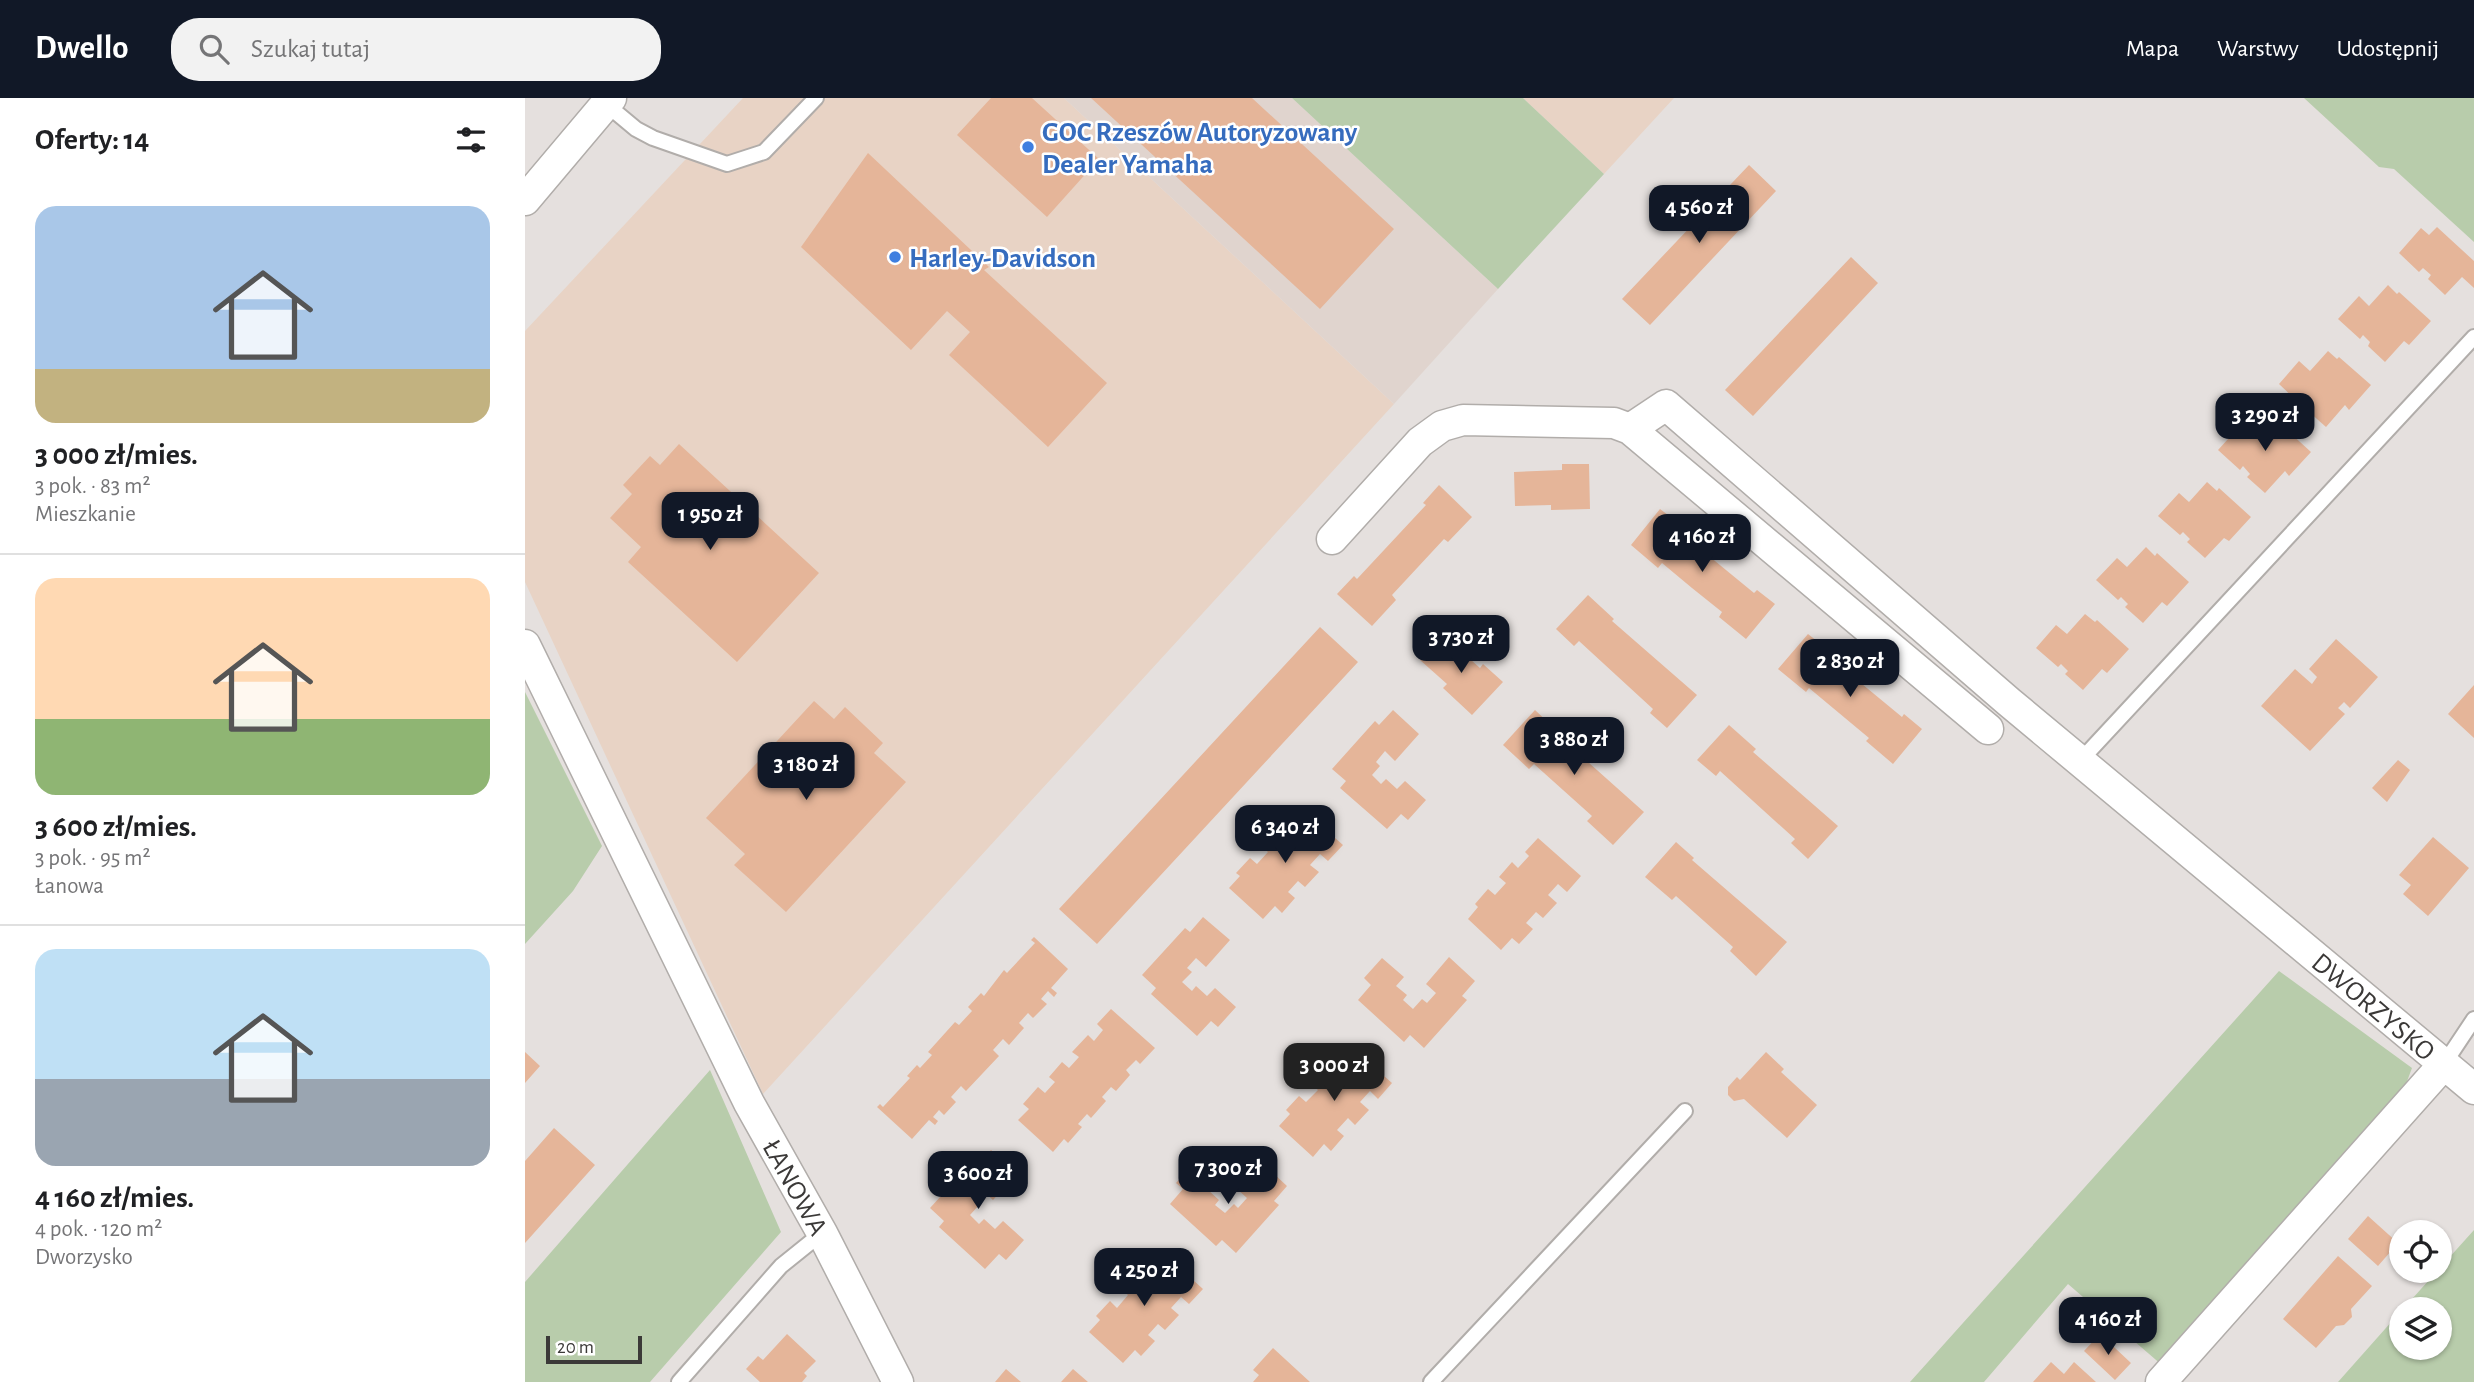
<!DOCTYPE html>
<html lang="pl">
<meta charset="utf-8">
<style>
body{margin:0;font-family:"Alegreya Sans",sans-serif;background:#f2f2f2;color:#202124;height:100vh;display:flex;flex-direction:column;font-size:26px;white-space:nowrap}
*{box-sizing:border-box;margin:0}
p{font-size:23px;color:#757577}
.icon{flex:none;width:38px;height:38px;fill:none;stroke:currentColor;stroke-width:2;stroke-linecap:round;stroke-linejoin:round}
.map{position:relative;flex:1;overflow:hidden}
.details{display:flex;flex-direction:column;background:#fff;width:525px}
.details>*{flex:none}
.tools{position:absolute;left:1864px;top:1122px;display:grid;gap:14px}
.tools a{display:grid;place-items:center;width:63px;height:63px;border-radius:50%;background:#fff;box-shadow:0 2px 5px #0004;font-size:35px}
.scale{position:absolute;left:21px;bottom:18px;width:96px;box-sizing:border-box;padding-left:7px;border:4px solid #3b3938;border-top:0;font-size:19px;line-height:24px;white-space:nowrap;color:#3b3938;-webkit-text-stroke:5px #fff;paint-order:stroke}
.price{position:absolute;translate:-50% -60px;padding:0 16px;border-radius:14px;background:#111827;color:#fff;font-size:23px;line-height:46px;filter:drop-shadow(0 2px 4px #0008)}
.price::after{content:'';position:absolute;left:50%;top:42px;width:21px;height:16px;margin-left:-10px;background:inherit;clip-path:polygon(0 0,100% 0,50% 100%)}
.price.selected{background:#222;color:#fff}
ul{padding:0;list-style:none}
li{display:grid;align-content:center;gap:14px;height:371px;padding:0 35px}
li+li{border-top:2px solid #e0e0e0}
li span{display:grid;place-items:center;height:217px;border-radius:21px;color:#555}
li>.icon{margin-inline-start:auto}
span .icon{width:126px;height:126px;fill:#fffc;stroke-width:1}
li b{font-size:30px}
h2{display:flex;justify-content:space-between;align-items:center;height:84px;padding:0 35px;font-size:30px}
header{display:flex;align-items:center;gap:42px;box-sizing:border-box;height:98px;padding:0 35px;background:#111827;color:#fff}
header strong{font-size:33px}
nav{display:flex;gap:38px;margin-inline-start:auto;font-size:24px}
.search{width:490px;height:63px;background:#f2f2f2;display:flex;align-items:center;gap:18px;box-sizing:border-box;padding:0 24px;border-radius:28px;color:#757577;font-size:26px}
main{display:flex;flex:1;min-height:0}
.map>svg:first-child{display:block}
.commercial{fill:#e8d3c5}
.built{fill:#e0d4ce}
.green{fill:#b8ccab}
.building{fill:#e5b599}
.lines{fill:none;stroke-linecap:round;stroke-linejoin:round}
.lane-casing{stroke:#b1adaa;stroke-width:18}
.street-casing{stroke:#b1adaa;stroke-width:33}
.lane{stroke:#fff;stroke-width:14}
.street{stroke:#fff;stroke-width:30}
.shop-dot{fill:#3f7fe0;stroke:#fff;stroke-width:2.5}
.labels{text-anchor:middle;stroke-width:5;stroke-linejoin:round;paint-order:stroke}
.shop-label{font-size:28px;font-weight:bold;fill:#366cbe;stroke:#fff;text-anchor:start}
.street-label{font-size:28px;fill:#3b3938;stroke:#fff}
</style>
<header>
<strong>Dwello</strong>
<div class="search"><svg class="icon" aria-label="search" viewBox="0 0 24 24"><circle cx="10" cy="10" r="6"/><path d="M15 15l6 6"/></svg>Szukaj tutaj</div>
<nav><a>Mapa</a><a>Warstwy</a><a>Udostępnij</a></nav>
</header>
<main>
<section class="details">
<h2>Oferty: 14<svg class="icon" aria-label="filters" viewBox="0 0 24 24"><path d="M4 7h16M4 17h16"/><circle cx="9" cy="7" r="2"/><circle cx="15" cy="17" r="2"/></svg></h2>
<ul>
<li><span style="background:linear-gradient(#a9c7e8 75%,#c2b280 0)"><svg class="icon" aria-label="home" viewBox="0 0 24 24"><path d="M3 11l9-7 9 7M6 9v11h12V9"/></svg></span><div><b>3 000 zł/mies.</b><p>3 pok. · 83 m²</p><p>Mieszkanie</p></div></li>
<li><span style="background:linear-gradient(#ffd9b3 65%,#8fb573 0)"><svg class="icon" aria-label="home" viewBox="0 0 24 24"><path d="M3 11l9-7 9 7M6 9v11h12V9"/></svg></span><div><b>3 600 zł/mies.</b><p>3 pok. · 95 m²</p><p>Łanowa</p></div></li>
<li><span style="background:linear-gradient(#bfe0f5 60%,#9aa5b1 0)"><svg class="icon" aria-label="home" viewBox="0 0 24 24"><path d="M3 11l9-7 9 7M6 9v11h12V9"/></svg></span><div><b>4 160 zł/mies.</b><p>4 pok. · 120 m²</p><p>Dworzysko</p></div></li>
</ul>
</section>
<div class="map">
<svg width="1949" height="1284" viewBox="0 0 1949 1284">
<rect width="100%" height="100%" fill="#e5e0de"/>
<path class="commercial" d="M 218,0 L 539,0 L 869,306 L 238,996 L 0,484 L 0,233 Z
M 998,0 L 1149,0 L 1079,76 Z"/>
<path class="built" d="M 539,0 L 767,0 L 973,191 L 869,306 Z"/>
<path class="green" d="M 767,0 L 998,0 L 1079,76 L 973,191 Z
M 1779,0 L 1949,0 L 1949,144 L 1869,71 L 1854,69 Z
M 0,594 L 77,748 L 48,793 L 0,846 Z
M 1754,873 L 1887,970 L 1875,1002 L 1638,1268 L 1543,1186 L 1459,1284 L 1385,1284 Z
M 185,972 L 256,1134 L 125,1284 L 0,1284 L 0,1184 Z
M 1949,1132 L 1949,1284 L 1813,1284 L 1876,1213 L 1876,1250 L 1914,1250 L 1914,1211 L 1878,1211 Z"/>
<path class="building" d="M 466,0 L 507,0 L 574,61 L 522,119 L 432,37 Z
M 566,0 L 727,0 L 869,131 L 795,211 Z
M 343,55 L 464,169 L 459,172 L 582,285 L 523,349 L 424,257 L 445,234 L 422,213 L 386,252 L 276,149 Z
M 1224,67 L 1251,93 L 1125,227 L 1097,201 Z
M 1912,129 L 1949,163 L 1949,190 L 1937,179 L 1920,197 L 1903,181 L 1906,177 L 1898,170 L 1894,174 L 1874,155 L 1896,130 L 1904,137 Z
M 1326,159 L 1353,185 L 1228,318 L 1200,292 Z
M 1863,187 L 1872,196 L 1874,194 L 1906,223 L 1884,247 L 1879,243 L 1860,264 L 1843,248 L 1845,244 L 1838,237 L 1835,241 L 1813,221 L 1834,198 L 1844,208 Z
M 1803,253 L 1812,261 L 1814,259 L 1846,287 L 1824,312 L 1820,307 L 1801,329 L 1783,313 L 1786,309 L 1778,303 L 1775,306 L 1754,286 L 1774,263 L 1785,273 Z
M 1743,319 L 1752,327 L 1754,325 L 1786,354 L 1764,378 L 1760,373 L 1740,395 L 1722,379 L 1725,376 L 1718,368 L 1715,372 L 1693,352 L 1714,329 L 1724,339 Z
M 154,346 L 294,475 L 212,564 L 103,464 L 116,449 L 85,420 L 107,396 L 98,387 L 125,358 L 135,367 Z
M 1037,366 L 1064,366 L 1065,411 L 1026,412 L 1026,407 L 990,408 L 989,374 L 1037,372 Z
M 1682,384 L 1692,393 L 1694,390 L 1726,419 L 1704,443 L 1699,440 L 1680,460 L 1662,444 L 1665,441 L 1658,434 L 1655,437 L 1633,418 L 1654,395 L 1664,404 Z
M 914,387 L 947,419 L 923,444 L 919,441 L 867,497 L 871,502 L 847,528 L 812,496 L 829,478 L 832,481 L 901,407 L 898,405 Z
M 1135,411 L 1155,426 L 1151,431 L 1229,495 L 1232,492 L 1250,506 L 1221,541 L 1194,519 L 1197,514 L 1167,490 L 1137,465 L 1133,470 L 1106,447 Z
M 1621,449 L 1630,458 L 1632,455 L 1664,484 L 1642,508 L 1637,504 L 1618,525 L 1600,509 L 1603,506 L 1596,499 L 1593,502 L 1571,482 L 1592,460 L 1602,469 Z
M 1063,497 L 1089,521 L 1087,523 L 1172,597 L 1142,630 L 1125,615 L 1128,611 L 1054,543 L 1049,548 L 1031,531 Z
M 1560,516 L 1570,524 L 1572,522 L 1604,551 L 1582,575 L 1577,571 L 1558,592 L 1540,576 L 1543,573 L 1536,566 L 1533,569 L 1511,550 L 1531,527 L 1542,536 Z
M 795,529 L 833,564 L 572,846 L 534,811 Z
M 1283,536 L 1302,551 L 1299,554 L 1337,586 L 1377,619 L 1379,616 L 1397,631 L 1368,666 L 1341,643 L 1344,640 L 1284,590 L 1281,594 L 1253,571 Z
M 918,537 L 955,570 L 958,566 L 978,584 L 947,617 L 918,590 L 922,586 L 895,562 Z
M 1811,541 L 1853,579 L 1825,610 L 1819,604 L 1813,610 L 1820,616 L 1785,653 L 1736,608 L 1770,571 L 1787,586 L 1792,579 L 1784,571 Z
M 1949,587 L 1949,640 L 1923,616 Z
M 289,603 L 309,621 L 320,609 L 358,645 L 349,655 L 381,684 L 261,814 L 209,767 L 220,756 L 181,720 Z
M 868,612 L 894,636 L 870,663 L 860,653 L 851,664 L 855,668 L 847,677 L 856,686 L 861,681 L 872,691 L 880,683 L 901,702 L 883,722 L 876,716 L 862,731 L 815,690 L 821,683 L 807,671 L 850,623 L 854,627 Z
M 1010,612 L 1028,629 L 1026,631 L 1119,714 L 1088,747 L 1062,723 L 1067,718 L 1009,666 L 1004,671 L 978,647 Z
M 1204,627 L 1231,651 L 1228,654 L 1313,728 L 1283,761 L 1266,745 L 1270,741 L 1195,673 L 1191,678 L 1172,662 Z
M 1873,662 L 1885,672 L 1862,704 L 1847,690 Z
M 775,709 L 818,747 L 803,763 L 795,756 L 785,767 L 794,774 L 780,789 L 773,783 L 763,794 L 770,800 L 757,815 L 750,808 L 738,821 L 704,790 L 715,778 L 711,775 L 725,760 L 732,766 L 743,754 L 736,748 L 749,734 L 755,739 L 766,727 L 762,723 Z
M 1908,739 L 1944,770 L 1903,818 L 1878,796 L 1886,787 L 1874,777 Z
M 1013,740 L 1056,778 L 1042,794 L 1033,786 L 1023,797 L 1032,805 L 1018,820 L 1011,814 L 1001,825 L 1008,831 L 994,846 L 987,840 L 976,852 L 943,821 L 953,809 L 950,806 L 963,791 L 970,797 L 981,785 L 974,779 L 987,764 L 993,770 L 1004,758 L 1000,754 Z
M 1151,744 L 1169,760 L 1167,762 L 1262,844 L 1231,878 L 1205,853 L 1208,849 L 1151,798 L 1147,802 L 1120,779 Z
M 678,819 L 705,842 L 681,869 L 671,860 L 662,870 L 667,874 L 657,884 L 667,893 L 671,888 L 682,898 L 690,890 L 711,909 L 693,929 L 686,923 L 672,938 L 626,896 L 631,890 L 617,877 L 660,830 L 665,834 Z
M 509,839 L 543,871 L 526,890 L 532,895 L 529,899 L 523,893 L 516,901 L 522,906 L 508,920 L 503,915 L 494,925 L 499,930 L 484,947 L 478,941 L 468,952 L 474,958 L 441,993 L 436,988 L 426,999 L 431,1004 L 419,1017 L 414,1012 L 408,1019 L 413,1023 L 410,1027 L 404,1022 L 387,1041 L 352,1009 L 355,1006 L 358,1009 L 385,980 L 382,978 L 392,967 L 395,970 L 407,957 L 403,954 L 430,924 L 434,927 L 447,913 L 443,909 L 456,895 L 459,898 L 479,872 L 482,875 L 510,845 L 506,842 Z
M 924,859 L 950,883 L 937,898 L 942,902 L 899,950 L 885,937 L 879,944 L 833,902 L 846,887 L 839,880 L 857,860 L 879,879 L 871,888 L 882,897 L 878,902 L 888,911 L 897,901 L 902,905 L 911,895 L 901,886 Z
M 586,911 L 630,950 L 615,966 L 611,962 L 601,972 L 605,977 L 591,993 L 586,989 L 577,999 L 581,1003 L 566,1020 L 562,1016 L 553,1026 L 557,1029 L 543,1045 L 539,1041 L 528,1054 L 493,1022 L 504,1011 L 498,1006 L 513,989 L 520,995 L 530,984 L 524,979 L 537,964 L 544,970 L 554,959 L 547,954 L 563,937 L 569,943 L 578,932 L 572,926 Z
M 824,947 L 867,985 L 853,1001 L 845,993 L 835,1004 L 844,1012 L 830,1027 L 823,1020 L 812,1032 L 819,1038 L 806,1053 L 799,1046 L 788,1059 L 754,1028 L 765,1016 L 761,1012 L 774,998 L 781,1004 L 793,992 L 785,985 L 798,971 L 805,977 L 816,965 L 812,961 Z
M 0,954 L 15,968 L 0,985 Z
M 1241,954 L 1259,971 L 1256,974 L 1292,1007 L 1262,1040 L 1219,1001 L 1209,1003 L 1203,997 L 1203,989 L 1212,979 L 1215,982 Z
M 29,1030 L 70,1067 L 0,1145 L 0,1063 Z
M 466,1052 L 492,1076 L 468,1102 L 458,1093 L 449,1103 L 454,1107 L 445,1117 L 454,1126 L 459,1121 L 470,1131 L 478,1123 L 499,1142 L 481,1162 L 474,1156 L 460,1171 L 414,1129 L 419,1123 L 405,1110 L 448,1063 L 452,1067 Z
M 736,1064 L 762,1088 L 749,1103 L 754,1107 L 711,1155 L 697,1142 L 691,1148 L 645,1106 L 658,1091 L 651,1085 L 669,1065 L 691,1084 L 683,1092 L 694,1102 L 690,1107 L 700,1115 L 709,1106 L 713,1110 L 722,1100 L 712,1091 Z
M 1843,1118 L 1873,1145 L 1853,1168 L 1823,1141 Z
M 635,1152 L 678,1191 L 664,1206 L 656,1199 L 646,1210 L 654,1217 L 640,1232 L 633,1226 L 623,1237 L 630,1243 L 616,1258 L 610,1252 L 598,1265 L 564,1234 L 575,1222 L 571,1218 L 585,1203 L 592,1210 L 603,1197 L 596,1191 L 609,1177 L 615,1182 L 626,1171 L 622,1167 Z
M 1813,1158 L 1847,1188 L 1826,1211 L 1827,1219 L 1819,1227 L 1811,1228 L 1791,1250 L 1758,1221 Z
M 262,1236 L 291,1263 L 279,1275 L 282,1278 L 277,1284 L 235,1284 L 221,1271 L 233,1258 L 238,1262 Z
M 1575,1236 L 1606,1265 L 1590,1282 L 1559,1253 Z
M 748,1250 L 785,1284 L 728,1284 L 734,1277 L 728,1272 Z
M 1526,1264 L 1539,1276 L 1549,1264 L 1571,1284 L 1508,1284 Z
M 481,1271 L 496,1284 L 470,1284 Z
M 548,1271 L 563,1284 L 536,1284 Z"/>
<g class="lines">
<defs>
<path id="lane" d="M 81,6 L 111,31 L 128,40 L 202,66 L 239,54 L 291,0
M 1555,663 L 1949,239
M 1919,966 L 1949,921
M 154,1284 L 256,1168 L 297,1135
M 906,1284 L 1160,1013"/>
<path id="street" d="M 0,102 L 86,0
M 1105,331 L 1141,307 L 1484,604 L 1949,991
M 807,441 L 895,344 L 917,328 L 938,322 L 1089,325 L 1105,331 L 1463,631
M 0,547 L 224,1005 L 297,1135 L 373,1284
M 1636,1284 L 1919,966"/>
</defs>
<use href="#lane" class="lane-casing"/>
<use href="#street" class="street-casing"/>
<use href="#lane" class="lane"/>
<use href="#street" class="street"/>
</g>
<g class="shop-dot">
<circle cx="503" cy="49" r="7"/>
<circle cx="370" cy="159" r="7"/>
</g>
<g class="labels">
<g class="shop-label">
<text x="517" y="43">GOC Rzeszów Autoryzowany<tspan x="517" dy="32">Dealer Yamaha</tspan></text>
<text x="384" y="169">Harley-Davidson</text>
</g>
<g class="street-label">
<text transform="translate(1849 908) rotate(40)" y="10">DWORZYSKO</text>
<text transform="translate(271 1089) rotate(61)" y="10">ŁANOWA</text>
</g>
</g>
</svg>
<div class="tools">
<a><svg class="icon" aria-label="locate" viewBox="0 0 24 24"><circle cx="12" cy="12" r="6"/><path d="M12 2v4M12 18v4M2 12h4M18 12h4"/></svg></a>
<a><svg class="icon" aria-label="layers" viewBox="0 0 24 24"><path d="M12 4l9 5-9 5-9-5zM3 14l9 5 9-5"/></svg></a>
</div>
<div class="scale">20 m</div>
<b class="price" style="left:1174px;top:147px">4 560 zł</b>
<b class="price" style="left:1740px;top:355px">3 290 zł</b>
<b class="price" style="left:185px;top:454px">1 950 zł</b>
<b class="price" style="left:1177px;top:476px">4 160 zł</b>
<b class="price" style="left:936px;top:577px">3 730 zł</b>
<b class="price" style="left:1325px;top:601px">2 830 zł</b>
<b class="price" style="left:1049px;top:679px">3 880 zł</b>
<b class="price" style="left:281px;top:704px">3 180 zł</b>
<b class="price" style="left:760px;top:767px">6 340 zł</b>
<b class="price selected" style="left:809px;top:1005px">3 000 zł</b>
<b class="price" style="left:703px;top:1108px">7 300 zł</b>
<b class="price" style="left:453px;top:1113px">3 600 zł</b>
<b class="price" style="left:619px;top:1210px">4 250 zł</b>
<b class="price" style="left:1583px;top:1259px">4 160 zł</b>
</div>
</main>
